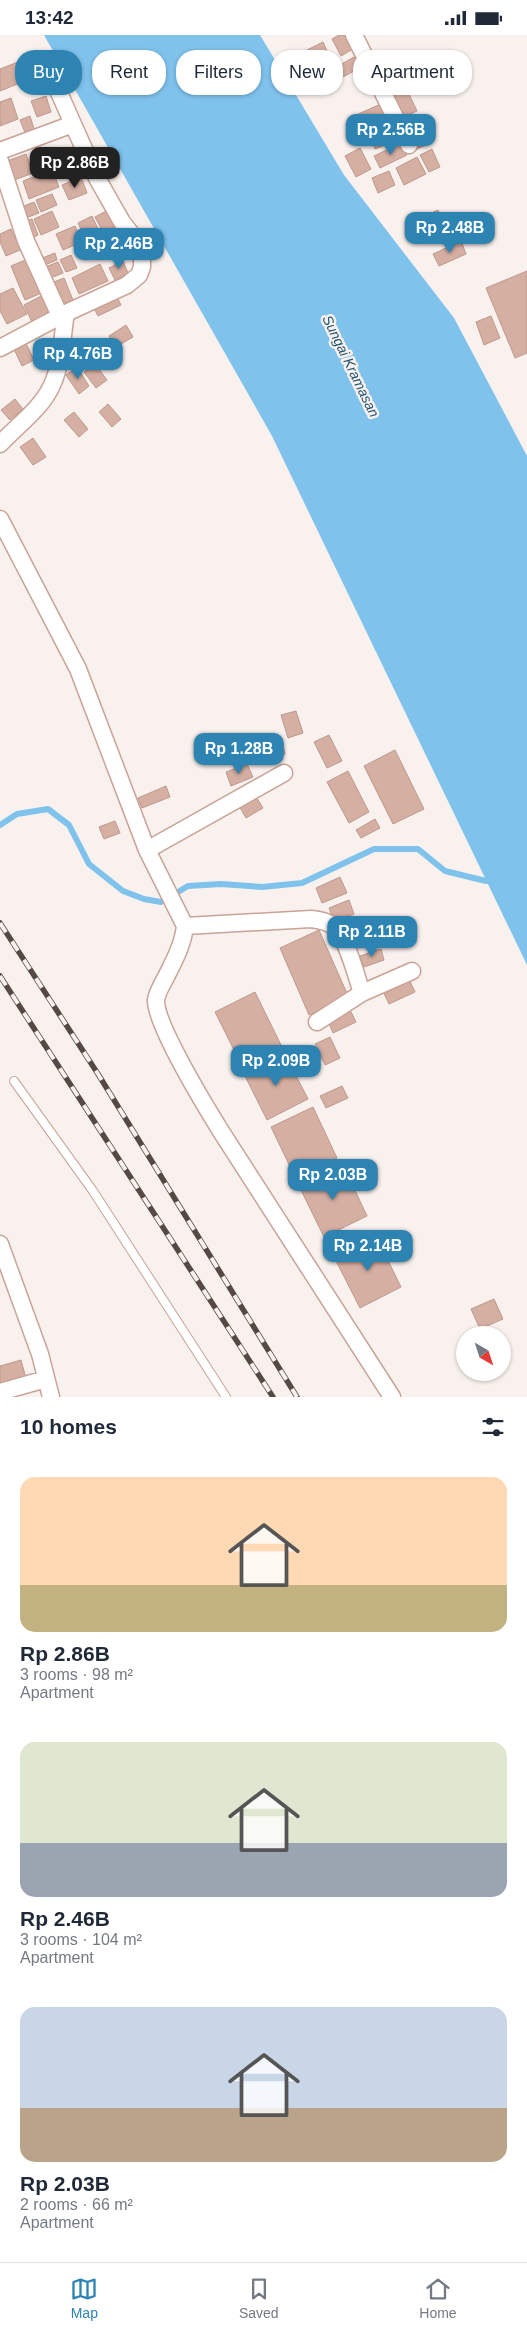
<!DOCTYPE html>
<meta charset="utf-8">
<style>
body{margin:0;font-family:Helvetica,sans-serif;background:#f6f6f7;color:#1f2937;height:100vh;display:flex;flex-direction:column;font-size:19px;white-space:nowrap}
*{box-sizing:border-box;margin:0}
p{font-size:16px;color:#747a83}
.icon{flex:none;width:28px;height:28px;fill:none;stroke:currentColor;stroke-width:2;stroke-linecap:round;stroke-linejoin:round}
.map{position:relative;height:1362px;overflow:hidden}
.panel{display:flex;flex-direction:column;background:#fff;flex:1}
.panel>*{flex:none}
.banner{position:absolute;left:15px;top:15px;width:498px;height:45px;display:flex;gap:10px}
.needle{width:32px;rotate:141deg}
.buttons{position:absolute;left:456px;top:1291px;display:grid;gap:10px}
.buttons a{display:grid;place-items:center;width:55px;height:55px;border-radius:50%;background:#fff;box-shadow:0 1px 4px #0004;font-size:25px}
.price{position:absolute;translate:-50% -42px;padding:0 11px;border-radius:10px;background:#2d84b3;color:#fff;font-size:16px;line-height:32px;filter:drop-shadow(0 1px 2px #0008)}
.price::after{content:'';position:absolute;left:50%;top:30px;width:15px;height:11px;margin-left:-8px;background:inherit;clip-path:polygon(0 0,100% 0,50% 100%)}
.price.selected{background:#222;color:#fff}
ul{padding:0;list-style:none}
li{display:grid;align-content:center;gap:10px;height:265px;padding:0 20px}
li span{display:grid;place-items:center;height:155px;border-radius:15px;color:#555}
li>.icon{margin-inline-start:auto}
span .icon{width:90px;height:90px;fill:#fffc;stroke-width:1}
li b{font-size:21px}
h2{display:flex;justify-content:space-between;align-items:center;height:60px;padding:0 20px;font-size:21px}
.chip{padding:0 18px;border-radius:20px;background:#fff;box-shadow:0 1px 4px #0004;font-size:18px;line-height:45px}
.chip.selected{background:#2d84b3;color:#fff}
.status{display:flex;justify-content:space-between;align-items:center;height:35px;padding:0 25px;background:#fff;direction:ltr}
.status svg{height:14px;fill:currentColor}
.dock{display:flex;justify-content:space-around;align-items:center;height:70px;border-top:1px solid #e0e1e3;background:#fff;font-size:14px;color:#747a83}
.dock a{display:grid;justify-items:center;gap:2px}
.dock .selected{color:#2d84b3}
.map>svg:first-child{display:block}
.water{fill:#7fc2ec}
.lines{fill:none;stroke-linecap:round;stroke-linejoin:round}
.stream{stroke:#7fc2ec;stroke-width:6}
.building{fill:#d6afa3;stroke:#be988d}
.lane-casing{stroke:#c9a397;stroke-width:10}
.street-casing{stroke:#c9a397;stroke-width:19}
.lane{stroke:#fff;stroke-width:8}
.street{stroke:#fff;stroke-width:16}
.rail-casing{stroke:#564843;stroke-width:5.5}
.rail{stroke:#f9f1ee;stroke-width:4;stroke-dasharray:11;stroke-linecap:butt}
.labels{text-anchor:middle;stroke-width:5;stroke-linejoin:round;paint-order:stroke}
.water-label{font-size:14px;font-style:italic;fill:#205470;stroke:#f9f1ee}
</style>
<div class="status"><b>13:42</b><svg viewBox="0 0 49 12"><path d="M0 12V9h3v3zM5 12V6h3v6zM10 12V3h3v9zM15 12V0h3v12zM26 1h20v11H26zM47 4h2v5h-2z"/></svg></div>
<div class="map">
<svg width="527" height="1362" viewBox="0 0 527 1362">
<rect width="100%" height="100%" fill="#f9f1ee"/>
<path class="water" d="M 44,0 L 260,0 L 344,140 L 454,283 L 527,421 L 527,930 L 272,401 Z"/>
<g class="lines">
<path class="stream" d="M 0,790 L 17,779 L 48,774 L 69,790 L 89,829 L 123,856 L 144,864 L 161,867 L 188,851 L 221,849 L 262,852 L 302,848 L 374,814 L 418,814 L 445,836 L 486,846 L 494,845"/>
</g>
<path class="building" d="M 339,0 L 345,0 L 353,14 L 341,21 L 332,4 Z
M 323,7 L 332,27 L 317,35 L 307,15 Z
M 359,19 L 365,30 L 341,43 L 335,33 Z
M 18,27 L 25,46 L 0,56 L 0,34 Z
M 407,55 L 417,76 L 397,85 L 387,64 Z
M 46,61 L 51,77 L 37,82 L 31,66 Z
M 11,63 L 18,84 L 0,91 L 0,67 Z
M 383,68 L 392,87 L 364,101 L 354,81 Z
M 30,81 L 35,97 L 26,100 L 20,85 Z
M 418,85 L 428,109 L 415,115 L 404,90 Z
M 396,92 L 401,103 L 375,114 L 371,102 Z
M 401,108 L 407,120 L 380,133 L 374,121 Z
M 56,112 L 62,127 L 37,139 L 30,124 Z
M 360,113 L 371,134 L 356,142 L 345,121 Z
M 432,114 L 440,132 L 429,137 L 420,120 Z
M 26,119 L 33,138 L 9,147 L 2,128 Z
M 83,122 L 89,135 L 70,145 L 64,132 Z
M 417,122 L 426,139 L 404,150 L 396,133 Z
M 52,135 L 59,152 L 29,164 L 23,146 Z
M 389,136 L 395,150 L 378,158 L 372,143 Z
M 81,142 L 87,158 L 69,165 L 62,150 Z
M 52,159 L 57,170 L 41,177 L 36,165 Z
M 34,167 L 39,178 L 23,184 L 19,173 Z
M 108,175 L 116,191 L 103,197 L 95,182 Z
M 438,175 L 445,190 L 422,200 L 416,185 Z
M 52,176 L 59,192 L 41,200 L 34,184 Z
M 92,181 L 100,198 L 86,205 L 78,188 Z
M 32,184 L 38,200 L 29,204 L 22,188 Z
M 75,191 L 82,207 L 63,215 L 56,199 Z
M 11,194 L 20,215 L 6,221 L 0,207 L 0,199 Z
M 113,198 L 121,215 L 101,224 L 94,207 Z
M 461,206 L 466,219 L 439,231 L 433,219 Z
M 55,218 L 57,225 L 40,232 L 37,225 Z
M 71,220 L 77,233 L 66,237 L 60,225 Z
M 30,223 L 44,257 L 25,265 L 11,231 Z
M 123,226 L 128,238 L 115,245 L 109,233 Z
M 58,227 L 63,238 L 48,244 L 43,233 Z
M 100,229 L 108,246 L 79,259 L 72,243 Z
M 527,236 L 527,318 L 515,323 L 486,253 Z
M 64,243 L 73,265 L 57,271 L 49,249 Z
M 13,253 L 27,279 L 7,289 L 0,276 L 0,259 Z
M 45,259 L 53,277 L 32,287 L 24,270 Z
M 116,260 L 121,270 L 98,281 L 93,271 Z
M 491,281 L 500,303 L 484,310 L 476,287 Z
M 126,290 L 133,302 L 116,312 L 109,301 Z
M 24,304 L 34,325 L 22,331 L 12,310 Z
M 95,329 L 107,345 L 96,353 L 84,337 Z
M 77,332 L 89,351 L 79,359 L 66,340 Z
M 15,364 L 23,374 L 10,385 L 1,375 Z
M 108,369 L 121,384 L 112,392 L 99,377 Z
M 74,377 L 88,394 L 79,402 L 64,385 Z
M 33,403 L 46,422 L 33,430 L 20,412 Z
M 296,676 L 303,698 L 288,703 L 281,680 Z
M 329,700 L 342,726 L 327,733 L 314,707 Z
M 281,702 L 285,719 L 263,724 L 259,707 Z
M 395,715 L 424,774 L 393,789 L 364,731 Z
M 247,729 L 253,742 L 231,751 L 226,737 Z
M 348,736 L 369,777 L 349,788 L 327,747 Z
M 166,751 L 170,762 L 142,773 L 138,763 Z
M 255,760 L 263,773 L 246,783 L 238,769 Z
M 375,784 L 380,793 L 361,803 L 356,795 Z
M 115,786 L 120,798 L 104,804 L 99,792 Z
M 340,842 L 347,858 L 322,868 L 316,853 Z
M 349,865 L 354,879 L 334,886 L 329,873 Z
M 372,891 L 378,907 L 358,913 L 353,897 Z
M 319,895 L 349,963 L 309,980 L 280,913 Z
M 381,914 L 384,925 L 364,932 L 360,921 Z
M 407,940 L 415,957 L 389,969 L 381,952 Z
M 255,957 L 281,1010 L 242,1031 L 215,977 Z
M 350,975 L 356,987 L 333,998 L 328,986 Z
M 330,1002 L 340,1023 L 325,1030 L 315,1009 Z
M 285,1019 L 308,1064 L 267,1085 L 244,1039 Z
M 342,1051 L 348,1063 L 326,1073 L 320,1061 Z
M 313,1072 L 337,1123 L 295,1142 L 271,1092 Z
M 343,1130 L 367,1181 L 324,1202 L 299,1151 Z
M 376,1201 L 401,1252 L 360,1273 L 334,1222 Z
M 494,1264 L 503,1284 L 480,1294 L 471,1274 Z
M 21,1325 L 27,1347 L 0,1355 L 0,1331 Z"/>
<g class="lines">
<defs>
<path id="lane" d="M 14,1046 L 93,1156 L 226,1362"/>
<path id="street" d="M 354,0 L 409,110
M 0,116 L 73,89
M 0,126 L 26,206 L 60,281
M 0,313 L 66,278 L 127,250 L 139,240 L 142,232 L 142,217 L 140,210 L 122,187 L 97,143 L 57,53
M 0,409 C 17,391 42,373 52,350 C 62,329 62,301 66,278
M 0,484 L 78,634 L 147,815 L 185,891 C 183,909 175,924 167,940 C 163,948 157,957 156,965 C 155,989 207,1074 222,1098 L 392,1362
M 147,815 L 284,738
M 185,891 L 311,884 C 319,885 327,886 333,891 C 347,902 356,941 362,958 L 317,987
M 362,958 L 412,936
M 0,1209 L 40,1319 L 51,1362
M 0,1357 L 46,1344"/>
</defs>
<use href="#lane" class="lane-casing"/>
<use href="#street" class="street-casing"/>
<use href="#lane" class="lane"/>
<use href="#street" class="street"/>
<defs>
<path id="rail" d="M 0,888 L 98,1039 L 297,1362
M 0,941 L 273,1362"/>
</defs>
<use href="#rail" class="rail-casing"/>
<use href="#rail" class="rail"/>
</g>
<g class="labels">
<g class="water-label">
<text transform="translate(351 331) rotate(64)" y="5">Sungai Kramasan</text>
</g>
</g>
</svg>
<div class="buttons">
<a><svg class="needle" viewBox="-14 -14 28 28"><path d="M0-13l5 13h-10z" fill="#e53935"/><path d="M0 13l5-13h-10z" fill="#747a83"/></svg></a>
</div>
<b class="price" style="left:391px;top:121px">Rp 2.56B</b>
<b class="price selected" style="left:75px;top:154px">Rp 2.86B</b>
<b class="price" style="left:450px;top:219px">Rp 2.48B</b>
<b class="price" style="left:119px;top:235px">Rp 2.46B</b>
<b class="price" style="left:78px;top:345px">Rp 4.76B</b>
<b class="price" style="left:239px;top:740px">Rp 1.28B</b>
<b class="price" style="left:372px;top:923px">Rp 2.11B</b>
<b class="price" style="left:276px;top:1052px">Rp 2.09B</b>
<b class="price" style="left:333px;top:1166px">Rp 2.03B</b>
<b class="price" style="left:368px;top:1237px">Rp 2.14B</b>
<div class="banner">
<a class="chip selected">Buy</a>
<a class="chip">Rent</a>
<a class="chip">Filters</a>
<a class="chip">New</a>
<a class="chip">Apartment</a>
</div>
</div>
<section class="panel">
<h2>10 homes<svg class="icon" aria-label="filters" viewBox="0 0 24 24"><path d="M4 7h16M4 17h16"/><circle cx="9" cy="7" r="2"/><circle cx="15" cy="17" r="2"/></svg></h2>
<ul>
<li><span style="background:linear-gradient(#ffd9b3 70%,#c2b280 0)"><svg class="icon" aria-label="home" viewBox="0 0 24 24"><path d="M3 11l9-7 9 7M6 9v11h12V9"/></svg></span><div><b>Rp 2.86B</b><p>3 rooms · 98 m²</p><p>Apartment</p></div></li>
<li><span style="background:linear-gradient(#dfe7d0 65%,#9aa5b1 0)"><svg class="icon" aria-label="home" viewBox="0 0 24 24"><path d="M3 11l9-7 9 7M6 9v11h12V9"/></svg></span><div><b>Rp 2.46B</b><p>3 rooms · 104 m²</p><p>Apartment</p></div></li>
<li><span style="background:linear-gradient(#c9d6e8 65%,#b9a48a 0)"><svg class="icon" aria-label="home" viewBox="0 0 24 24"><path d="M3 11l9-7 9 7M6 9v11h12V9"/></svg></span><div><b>Rp 2.03B</b><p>2 rooms · 66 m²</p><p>Apartment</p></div></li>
</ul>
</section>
<nav class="dock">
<a class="selected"><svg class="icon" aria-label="map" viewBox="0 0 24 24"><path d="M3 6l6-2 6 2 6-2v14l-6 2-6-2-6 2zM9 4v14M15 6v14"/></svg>Map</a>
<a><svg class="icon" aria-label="saved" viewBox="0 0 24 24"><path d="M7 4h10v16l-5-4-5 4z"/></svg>Saved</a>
<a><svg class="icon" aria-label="home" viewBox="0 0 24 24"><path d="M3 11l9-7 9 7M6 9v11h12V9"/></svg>Home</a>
</nav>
